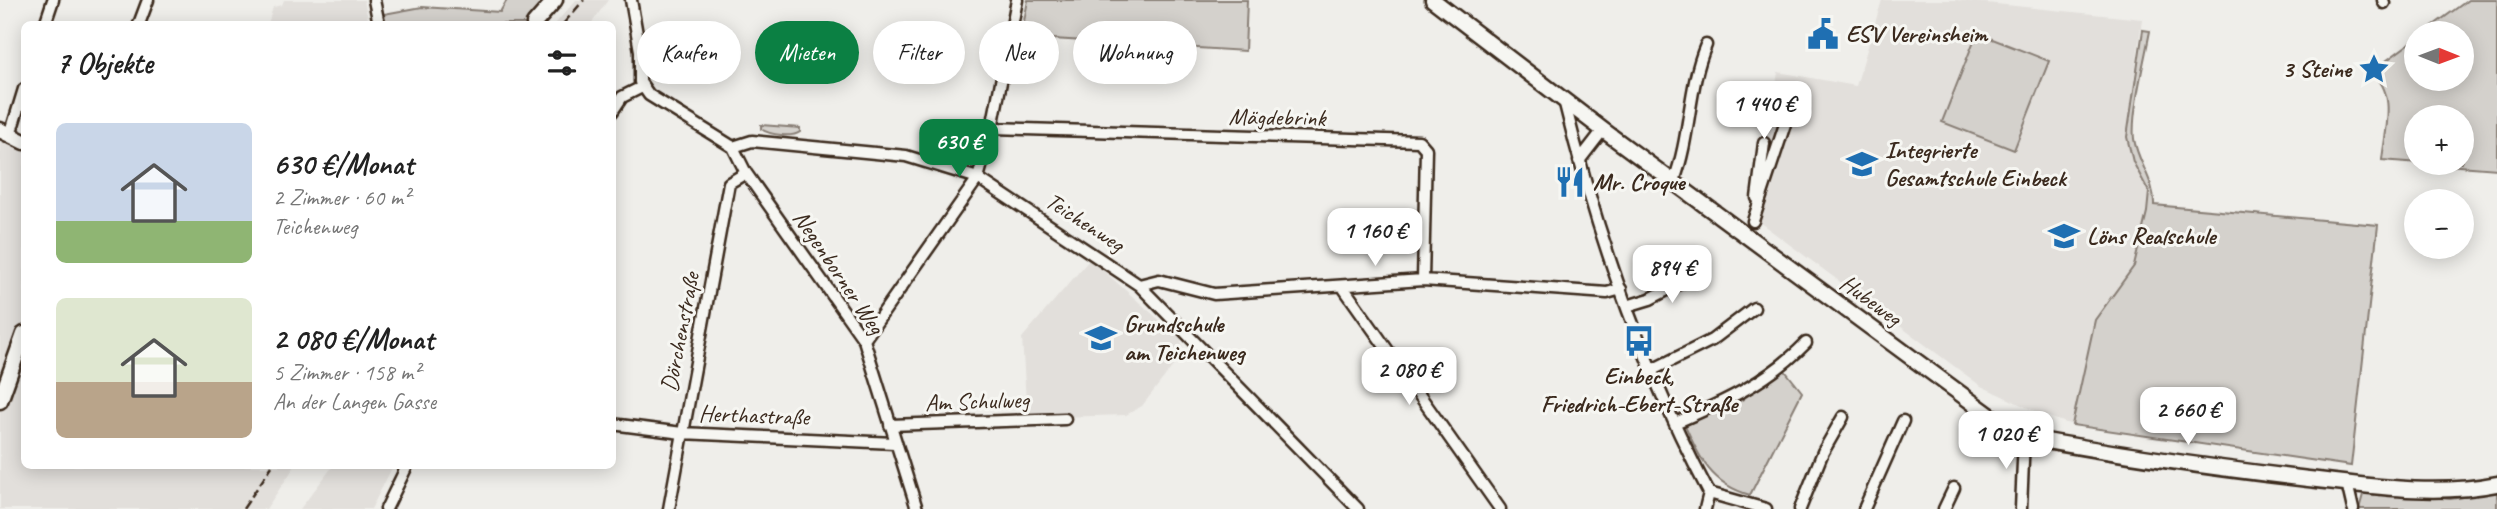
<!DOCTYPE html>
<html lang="de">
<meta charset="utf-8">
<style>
body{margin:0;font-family:Caveat,sans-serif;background:#f2f2f2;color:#222;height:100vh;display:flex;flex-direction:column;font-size:26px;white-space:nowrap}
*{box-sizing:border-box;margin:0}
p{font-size:23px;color:#767676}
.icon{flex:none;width:38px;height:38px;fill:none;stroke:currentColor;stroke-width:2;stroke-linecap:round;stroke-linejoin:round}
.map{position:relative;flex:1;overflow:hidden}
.side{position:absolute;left:21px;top:21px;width:595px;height:448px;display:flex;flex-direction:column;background:#fff;border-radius:10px;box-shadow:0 4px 18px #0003}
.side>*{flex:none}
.top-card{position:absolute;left:637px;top:21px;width:665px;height:63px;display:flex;gap:14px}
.needle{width:46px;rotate:91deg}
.buttons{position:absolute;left:2404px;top:21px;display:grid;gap:14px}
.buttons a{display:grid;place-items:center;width:70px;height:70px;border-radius:50%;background:#fff;box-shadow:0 4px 18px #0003;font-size:35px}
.price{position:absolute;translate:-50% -60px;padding:0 16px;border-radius:14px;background:#fff;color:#222;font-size:23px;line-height:46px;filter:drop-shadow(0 2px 4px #0008)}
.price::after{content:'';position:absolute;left:50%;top:42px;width:21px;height:16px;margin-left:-10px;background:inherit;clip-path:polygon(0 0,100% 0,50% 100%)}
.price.on{background:#0b8043;color:#fff}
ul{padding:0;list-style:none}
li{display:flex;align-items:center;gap:21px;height:175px;padding:0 35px}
li span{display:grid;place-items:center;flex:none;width:196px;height:140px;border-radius:10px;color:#555}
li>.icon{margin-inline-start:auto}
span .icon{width:84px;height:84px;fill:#fffc;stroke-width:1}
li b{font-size:30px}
h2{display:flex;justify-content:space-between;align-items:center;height:84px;padding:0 35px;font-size:30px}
.chip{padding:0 24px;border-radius:32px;background:#fff;box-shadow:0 4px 18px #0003;font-size:24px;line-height:63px}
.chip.on{background:#0b8043;color:#fff}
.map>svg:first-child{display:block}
.built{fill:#e2dfdb}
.green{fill:#d4d1cc;stroke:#887e75;stroke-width:2;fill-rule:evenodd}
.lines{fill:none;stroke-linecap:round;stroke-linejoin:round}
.street-casing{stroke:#3b2a1e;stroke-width:15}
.secondary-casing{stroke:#3b2a1e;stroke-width:19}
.street{stroke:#f6f6f2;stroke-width:10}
.secondary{stroke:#f6f6f2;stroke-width:14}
.rail{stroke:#3b2a1e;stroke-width:2.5;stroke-dasharray:10 5;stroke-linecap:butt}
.labels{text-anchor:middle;stroke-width:6;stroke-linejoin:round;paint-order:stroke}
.poi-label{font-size:24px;font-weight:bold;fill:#3b2a1e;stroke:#f6f6f2;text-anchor:start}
.street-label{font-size:24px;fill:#3b2a1e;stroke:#f6f6f2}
</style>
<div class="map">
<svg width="2497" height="509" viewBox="0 0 2497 509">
<rect width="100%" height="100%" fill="#efeeea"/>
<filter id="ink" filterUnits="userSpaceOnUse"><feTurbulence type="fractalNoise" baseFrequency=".0143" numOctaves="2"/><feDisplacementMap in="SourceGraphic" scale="14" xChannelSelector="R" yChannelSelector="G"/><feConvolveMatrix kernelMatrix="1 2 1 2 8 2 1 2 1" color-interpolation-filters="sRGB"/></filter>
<g filter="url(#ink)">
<path class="built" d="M 284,0 L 364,0 L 369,24 L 268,24 L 273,7 L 282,5 Z
M 576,0 L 608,0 L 591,24 L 555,24 Z
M 1882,0 L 1957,0 L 2142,19 L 2127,137 L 2133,162 L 2149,192 L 2147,212 L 2134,266 L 2095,320 L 2072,425 L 2043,415 L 1981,386 L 1751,216 L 1761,144 L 1767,144 L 1778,72 L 1856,86 Z
M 0,137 L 24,149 L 24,466 L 295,466 L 266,509 L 0,509 Z
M 1090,259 L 1181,339 L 1183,353 L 1142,406 L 1126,415 L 1027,418 L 1022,338 Z
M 333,466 L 393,466 L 371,509 L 300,509 Z"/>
<path class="green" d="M 507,0 L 549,0 L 528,24 L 386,24 L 384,14 L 422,7 L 500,12 Z
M 1028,0 L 1247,0 L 1245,51 L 1021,37 Z
M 2468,0 L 2497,0 L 2497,169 L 2382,160 C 2385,130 2398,93 2371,72 L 2417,38 L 2417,79 L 2462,79 L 2462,33 L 2423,33 ZM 2417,117 L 2462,117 L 2462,163 L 2417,163 Z
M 2143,30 L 2150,31 C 2145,58 2131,113 2134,139 C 2138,163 2155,181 2154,205 L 2378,225 L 2351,466 L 2072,425 L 2095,320 L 2134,266 L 2147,212 L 2149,192 L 2133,162 L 2127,137 Z
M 1977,33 L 2049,61 L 2014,150 L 1942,122 Z
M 761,125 L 800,128 L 800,132 C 792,138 770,135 761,129 Z
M 1783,368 L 1802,392 L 1750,495 C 1711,484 1700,459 1685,425 L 1742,400 Z
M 2364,491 L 2450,499 L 2497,492 L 2497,509 L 2359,509 Z"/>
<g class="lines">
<defs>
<path id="street" d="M 374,0 L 379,24
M 631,0 L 640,51 L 640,82 L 649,95 L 733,147 L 752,141 L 906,156 L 978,178 L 1139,285 L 1358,509
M 2383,0 L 2384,3
M 45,24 L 53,0
M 139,24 L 148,0
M 1564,100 C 1597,236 1644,370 1709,493 L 1705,509
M 612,112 L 622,97 L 642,87
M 992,128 L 1419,141 L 1426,149 L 1423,280
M 10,135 L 24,89
M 733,147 L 746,173 L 864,340 L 917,509
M 1579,161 L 1603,130
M 1674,181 C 1691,135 1688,87 1706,45
M 1757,198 L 1764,143
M 1753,221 L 1791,106 L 1803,110
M 1139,285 L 1159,280 L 1214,294 L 1423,280 L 1607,293 L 1621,289
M 1343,287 L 1500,509
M 1627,306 L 1650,299 L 1701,272
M 864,340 L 978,178 L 992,128 L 1017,0
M 1650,371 L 1712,340 L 1754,308
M 1675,423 C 1724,402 1768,382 1806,343
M 612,424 L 682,433 L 894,443
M 890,425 L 1065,419
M 2347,483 L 2353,509
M 1709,493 L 1766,509
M 386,509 L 407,466
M 669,509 L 729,183 L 746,173
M 1800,509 L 1823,452 L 1843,417
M 1864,509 L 1903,421
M 1944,509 L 1954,488
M 2021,509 L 2024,437"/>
<path id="secondary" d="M 1433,0 L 1603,130 L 2011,431 L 2024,437 C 2115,454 2207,467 2300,478 C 2365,485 2432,497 2497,484
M 534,24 L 555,0
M 0,130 L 24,142
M 0,401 L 24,334"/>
</defs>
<use href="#street" class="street-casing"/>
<use href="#secondary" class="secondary-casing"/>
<use href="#street" class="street"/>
<use href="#secondary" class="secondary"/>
<path class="rail" d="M 563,24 L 584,0
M 243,509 L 272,466"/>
</g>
</g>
<defs>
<symbol id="civic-bare" viewBox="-9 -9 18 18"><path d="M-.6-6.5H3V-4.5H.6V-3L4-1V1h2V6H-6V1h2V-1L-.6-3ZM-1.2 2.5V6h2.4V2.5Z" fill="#1f6fb2" stroke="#f6f6f2" stroke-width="2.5" paint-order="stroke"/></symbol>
<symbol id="sight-bare" viewBox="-9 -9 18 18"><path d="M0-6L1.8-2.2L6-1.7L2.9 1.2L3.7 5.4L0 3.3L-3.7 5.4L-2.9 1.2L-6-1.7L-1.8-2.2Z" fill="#1f6fb2" stroke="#f6f6f2" stroke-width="2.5" paint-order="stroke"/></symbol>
<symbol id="school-bare" viewBox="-9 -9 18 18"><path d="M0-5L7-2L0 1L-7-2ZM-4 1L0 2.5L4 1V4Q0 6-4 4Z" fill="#1f6fb2" stroke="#f6f6f2" stroke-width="2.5" paint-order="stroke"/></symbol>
<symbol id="restaurant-bare" viewBox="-9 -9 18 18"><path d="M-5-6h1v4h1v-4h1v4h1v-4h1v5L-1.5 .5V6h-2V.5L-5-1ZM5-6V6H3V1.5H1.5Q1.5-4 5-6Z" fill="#1f6fb2" stroke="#f6f6f2" stroke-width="2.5" paint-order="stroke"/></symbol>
<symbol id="bus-bare" viewBox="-9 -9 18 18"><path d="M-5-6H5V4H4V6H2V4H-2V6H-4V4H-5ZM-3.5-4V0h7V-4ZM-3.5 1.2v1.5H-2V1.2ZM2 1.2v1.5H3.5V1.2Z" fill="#1f6fb2" stroke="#f6f6f2" stroke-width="2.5" paint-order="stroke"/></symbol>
</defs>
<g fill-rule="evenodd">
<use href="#civic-bare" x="1801" y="12" width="44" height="44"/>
<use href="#sight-bare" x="2352" y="47" width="44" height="44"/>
<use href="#school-bare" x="1840" y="142" width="44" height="44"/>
<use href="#restaurant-bare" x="1548" y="160" width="44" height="44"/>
<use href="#school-bare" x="2042" y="214" width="44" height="44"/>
<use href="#school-bare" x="1079" y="316" width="44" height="44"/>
<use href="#bus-bare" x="1617" y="319" width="44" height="44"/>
</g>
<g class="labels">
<g class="poi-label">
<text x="1846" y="42">ESV Vereinsheim</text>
<text x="2351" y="77" text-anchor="end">3 Steine</text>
<text x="1885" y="158">Integrierte<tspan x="1885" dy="28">Gesamtschule Einbeck</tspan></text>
<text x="1593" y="190">Mr. Croque</text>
<text x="2087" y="244">Löns Realschule</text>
<text x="1124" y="332">Grundschule<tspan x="1124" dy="28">am Teichenweg</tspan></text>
<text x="1639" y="384" text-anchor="middle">Einbeck,<tspan x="1639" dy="28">Friedrich-Ebert-Straße</tspan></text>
</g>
<g class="street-label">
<text transform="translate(1277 117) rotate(1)" y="8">Mägdebrink</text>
<text transform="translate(1085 222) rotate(33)" y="8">Teichenweg</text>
<text transform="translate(839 272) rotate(56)" y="8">Negenborner Weg</text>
<text transform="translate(1871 300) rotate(36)" y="8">Hubeweg</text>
<text transform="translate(680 332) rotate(-79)" y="8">Dörchenstraße</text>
<text transform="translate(977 401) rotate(-2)" y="8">Am Schulweg</text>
<text transform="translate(754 415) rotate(2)" y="8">Herthastraße</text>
</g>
</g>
</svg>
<div class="buttons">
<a><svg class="needle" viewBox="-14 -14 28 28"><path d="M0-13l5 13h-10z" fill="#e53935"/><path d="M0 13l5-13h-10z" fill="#767676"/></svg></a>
<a>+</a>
<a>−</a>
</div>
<b class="price" style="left:1764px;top:141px">1 440 €</b>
<b class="price on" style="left:959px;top:179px">630 €</b>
<b class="price" style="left:1375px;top:268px">1 160 €</b>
<b class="price" style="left:1672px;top:305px">894 €</b>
<b class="price" style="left:1409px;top:407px">2 080 €</b>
<b class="price" style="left:2188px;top:447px">2 660 €</b>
<b class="price" style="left:2006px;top:471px">1 020 €</b>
<div class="top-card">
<a class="chip">Kaufen</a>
<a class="chip on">Mieten</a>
<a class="chip">Filter</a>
<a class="chip">Neu</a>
<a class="chip">Wohnung</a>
</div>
<section class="side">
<h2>7 Objekte<svg class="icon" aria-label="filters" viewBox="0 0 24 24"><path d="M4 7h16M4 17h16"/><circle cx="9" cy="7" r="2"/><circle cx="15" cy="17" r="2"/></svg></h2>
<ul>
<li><span style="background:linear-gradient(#c9d6e8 70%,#8fb573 0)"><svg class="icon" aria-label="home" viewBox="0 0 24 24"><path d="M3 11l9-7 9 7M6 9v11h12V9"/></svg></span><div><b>630 €/Monat</b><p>2 Zimmer · 60 m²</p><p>Teichenweg</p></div></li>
<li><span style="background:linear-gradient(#dfe7d0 60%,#b9a48a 0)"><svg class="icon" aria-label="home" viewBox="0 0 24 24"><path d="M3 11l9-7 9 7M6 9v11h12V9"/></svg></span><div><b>2 080 €/Monat</b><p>5 Zimmer · 158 m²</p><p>An der Langen Gasse</p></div></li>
</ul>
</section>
</div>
